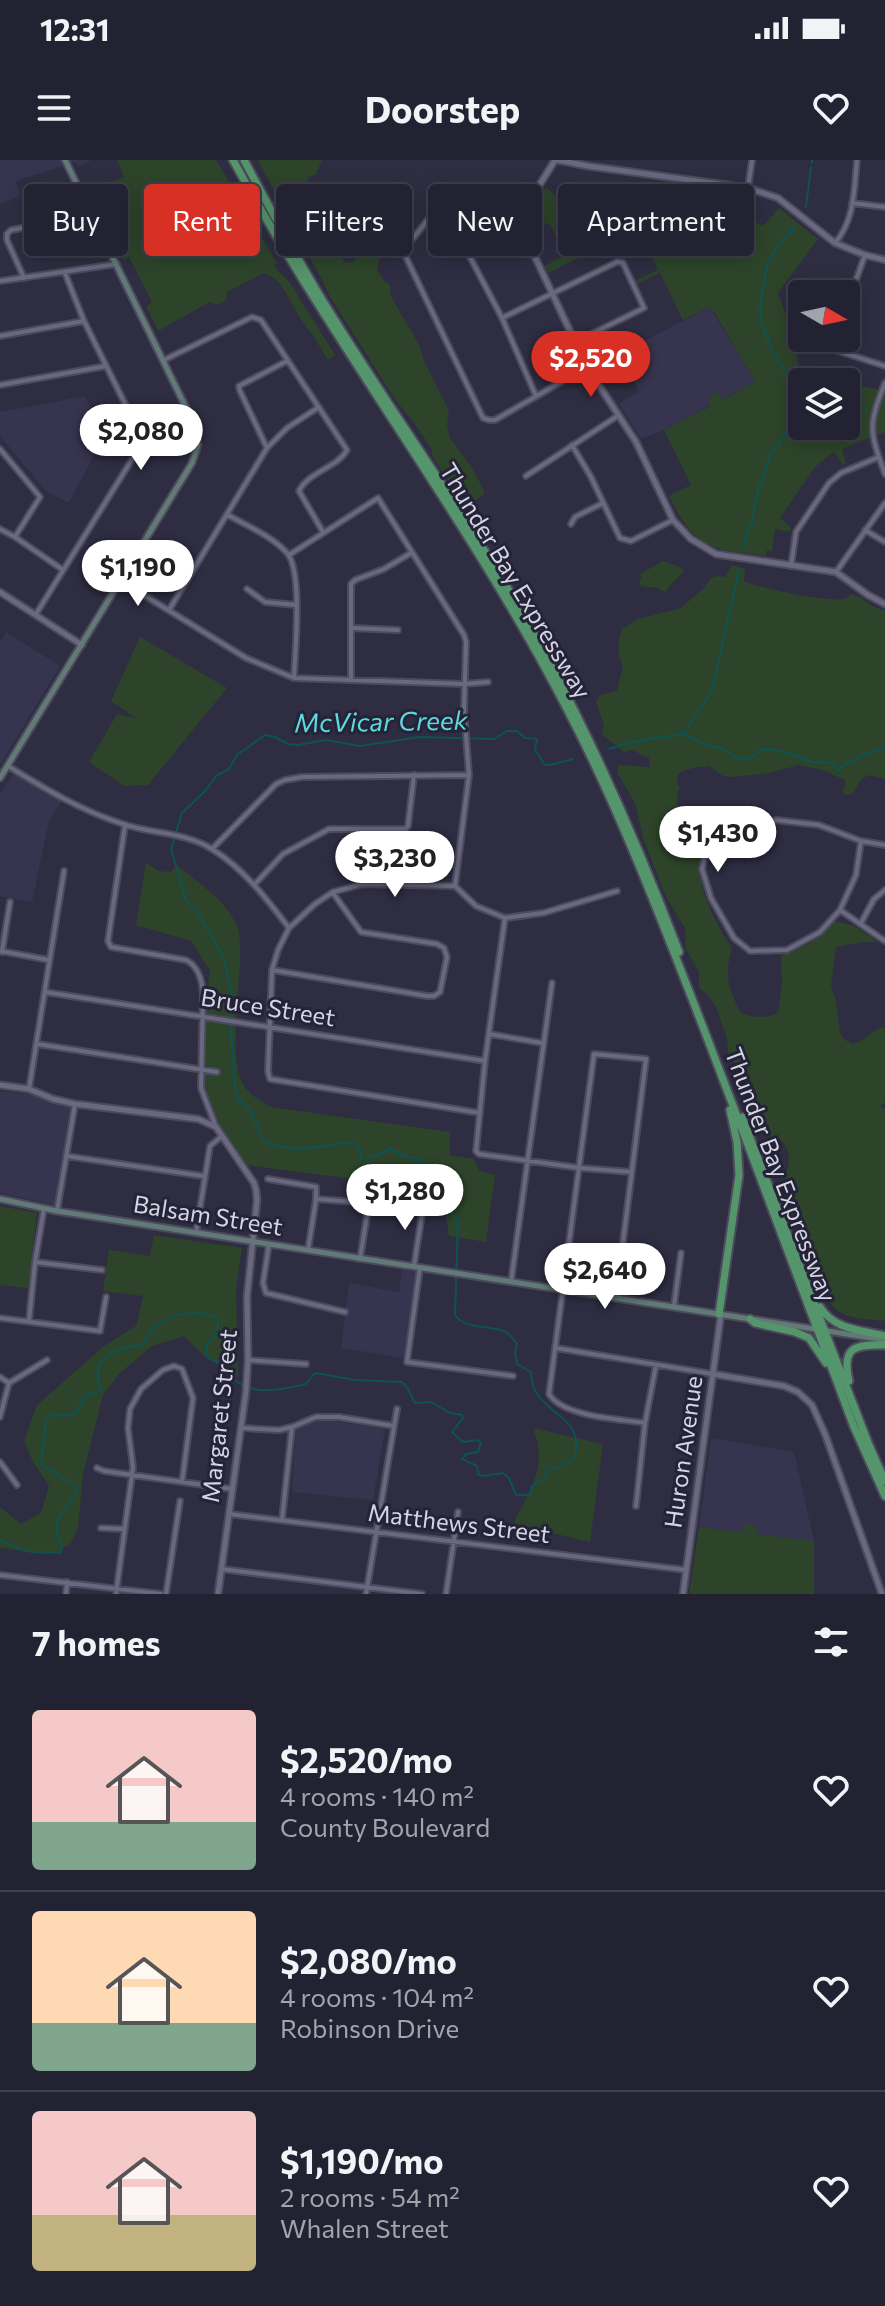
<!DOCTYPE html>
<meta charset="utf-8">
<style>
body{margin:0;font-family:Commissioner,sans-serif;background:#2a2a3a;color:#f1f3f6;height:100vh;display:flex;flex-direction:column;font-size:30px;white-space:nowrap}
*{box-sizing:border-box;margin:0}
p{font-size:26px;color:#a2a4ac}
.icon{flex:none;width:44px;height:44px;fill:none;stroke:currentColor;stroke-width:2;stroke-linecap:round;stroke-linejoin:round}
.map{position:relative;height:1434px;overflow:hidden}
.panel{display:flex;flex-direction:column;background:#222232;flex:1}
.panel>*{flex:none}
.banner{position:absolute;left:24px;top:24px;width:838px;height:72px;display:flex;gap:16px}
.needle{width:52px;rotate:99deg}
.tools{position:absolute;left:788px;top:120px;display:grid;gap:16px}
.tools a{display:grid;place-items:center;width:72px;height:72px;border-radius:8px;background:#222232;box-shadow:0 4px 20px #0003,0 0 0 2px #3f3f4d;font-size:40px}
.price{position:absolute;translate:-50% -68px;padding:0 18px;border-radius:28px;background:#fff;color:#222;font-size:26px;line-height:52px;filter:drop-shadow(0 2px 4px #0008)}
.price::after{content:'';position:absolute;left:50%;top:48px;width:24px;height:18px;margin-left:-12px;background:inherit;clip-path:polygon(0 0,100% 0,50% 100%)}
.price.active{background:#d93025;color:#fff}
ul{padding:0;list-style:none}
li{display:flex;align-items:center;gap:24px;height:200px;padding:0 32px}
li+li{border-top:2px solid #3f3f4d}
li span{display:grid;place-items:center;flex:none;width:224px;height:160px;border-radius:8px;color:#555}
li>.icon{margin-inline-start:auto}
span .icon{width:96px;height:96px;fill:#fffc;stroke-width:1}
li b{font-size:34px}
h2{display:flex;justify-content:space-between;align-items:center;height:96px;padding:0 32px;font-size:34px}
.pill{padding:0 28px;border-radius:8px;background:#222232;box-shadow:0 4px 20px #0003,0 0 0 2px #3f3f4d;font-size:28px;line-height:72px}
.pill.active{background:#d93025;color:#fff}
.status{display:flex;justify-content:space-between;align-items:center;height:56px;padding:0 40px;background:#222232;direction:ltr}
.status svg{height:22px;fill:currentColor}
header{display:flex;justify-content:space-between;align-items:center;height:104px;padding:0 32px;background:#222232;font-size:36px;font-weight:700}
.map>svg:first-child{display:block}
.built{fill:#37344f}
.green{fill:#2d442a}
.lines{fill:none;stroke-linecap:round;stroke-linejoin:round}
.stream{stroke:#0d5355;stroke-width:2}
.minor-casing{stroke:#4c4b5c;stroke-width:8}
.tertiary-casing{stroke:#4c4b5c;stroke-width:9}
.secondary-casing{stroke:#4c4b5c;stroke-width:9}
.trunk-casing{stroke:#4c4b5c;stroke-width:11}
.minor{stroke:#6a6880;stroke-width:4}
.tertiary{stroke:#6a6880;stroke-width:5}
.secondary{stroke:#627978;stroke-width:5}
.trunk{stroke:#55956b;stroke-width:7}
.labels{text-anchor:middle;stroke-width:6;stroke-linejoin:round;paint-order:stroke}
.street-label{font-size:24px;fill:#d5d5e3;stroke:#252337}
.water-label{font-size:26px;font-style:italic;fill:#5ddadd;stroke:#252337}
</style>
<div class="status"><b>12:31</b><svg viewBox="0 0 49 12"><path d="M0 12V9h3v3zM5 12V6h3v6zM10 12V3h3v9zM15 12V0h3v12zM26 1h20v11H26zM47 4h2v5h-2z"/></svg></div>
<header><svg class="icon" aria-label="menu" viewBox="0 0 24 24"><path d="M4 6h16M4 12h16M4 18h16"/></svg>Doorstep<svg class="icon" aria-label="heart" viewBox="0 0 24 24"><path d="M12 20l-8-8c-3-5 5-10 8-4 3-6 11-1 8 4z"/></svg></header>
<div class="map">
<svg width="885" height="1434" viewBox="0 0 885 1434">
<rect width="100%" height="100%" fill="#2e2d42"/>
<path class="built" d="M 0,0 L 92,0 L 78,6 L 75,2 L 16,21 L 20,36 L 0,44 Z
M 710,147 L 755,222 L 664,270 L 641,279 L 619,244 L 639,231 L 619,194 Z
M 85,236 L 104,276 L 69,343 L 47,332 L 0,276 L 0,252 Z
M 6,472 L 60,506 L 0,605 L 0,482 Z
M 14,612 L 62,641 L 49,661 L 32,742 L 0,736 L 0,634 Z
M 0,931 L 35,935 L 70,947 L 55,1045 L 0,1033 Z
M 402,1110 L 416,1112 L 403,1198 L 341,1188 L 349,1123 L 399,1132 Z
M 320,1259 L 385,1269 L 373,1340 L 292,1332 L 296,1269 Z
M 711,1278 L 794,1292 L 814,1381 L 699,1367 Z"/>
<path class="green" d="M 117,0 L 216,0 L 277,103 L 274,106 L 290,123 L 335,195 L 328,200 C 324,195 322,189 318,184 C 312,172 302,163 296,151 C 288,137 281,118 264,113 L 227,132 L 226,140 L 217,145 L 210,142 L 158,171 L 146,146 L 152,142 L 129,97 L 123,100 L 90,31 L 124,17 Z
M 258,0 L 322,0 L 316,14 L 308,18 L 308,27 L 316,34 L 316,38 L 340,65 L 338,67 L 344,80 L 345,93 L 342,97 L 344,102 L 351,103 L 358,97 L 363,85 L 366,84 L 380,95 L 377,110 L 385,122 L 388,123 L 391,128 L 390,135 L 418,183 L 425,203 L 449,251 L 447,265 L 450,278 L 472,308 L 484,330 L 484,334 L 476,340 L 468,339 L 448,320 L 433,297 L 431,288 L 412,260 L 396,241 L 329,135 L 323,121 L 296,75 L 281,38 L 275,32 Z
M 546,27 L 561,41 L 575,35 L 740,57 L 755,61 L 763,66 L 779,48 L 818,79 L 778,133 L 789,164 L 799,207 L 807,215 L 840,222 L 802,222 L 802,266 L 846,266 L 846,223 L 876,229 L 885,235 L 885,272 L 842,289 L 846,304 L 843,305 L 834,292 L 815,307 L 780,358 L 791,368 L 790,372 L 775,369 L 772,391 L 767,390 L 766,396 C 708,388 697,391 669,336 L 691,325 L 664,270 L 711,246 L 707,238 L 718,232 L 722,240 L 755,222 L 716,155 L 710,147 L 683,160 L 660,113 L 637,124 L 635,121 L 658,110 C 645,82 639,60 604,78 L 607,84 L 548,113 L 545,106 L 565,95 L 550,64 L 531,62 L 534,47 Z
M 663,401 L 682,408 L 684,410 C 679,419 669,423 667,431 L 664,432 L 659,428 L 641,426 L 639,422 L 642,417 L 640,414 Z
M 732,405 L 745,409 L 744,421 C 755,427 827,442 841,439 C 845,439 849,436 852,434 C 867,439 868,447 885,450 L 885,619 L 868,615 L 860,621 L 853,634 L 846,635 L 841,630 L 845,627 L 845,620 L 825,611 L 799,605 L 769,613 L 734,617 L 723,616 L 709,606 C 698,607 688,608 678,614 L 677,621 L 680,628 L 677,632 C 679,640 677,644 677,652 C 676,670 686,682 701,690 C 695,726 713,758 732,788 C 724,818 728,825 740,852 C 751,859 767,858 778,853 L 782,825 L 781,795 C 800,791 821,777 834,762 C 851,761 865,773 878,782 L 863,782 L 836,787 L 831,826 L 836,841 L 840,873 L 845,880 L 853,884 C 867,880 871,870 883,867 L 885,869 L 885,942 L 880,947 L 885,948 L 885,1161 C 871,1159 849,1160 837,1150 C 818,1134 787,1058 784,1033 C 782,1016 795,1001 785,985 C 780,976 773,977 764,976 L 762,967 L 750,947 L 750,938 L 740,910 L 728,893 L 727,878 L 716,847 L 707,834 L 699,828 L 699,812 L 686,789 L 685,768 L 666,737 L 644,681 L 635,643 L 618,614 L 618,605 L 650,607 L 649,598 L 632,590 L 624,592 L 601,574 L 604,566 L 596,541 L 600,535 L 617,531 L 623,506 C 616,493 618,483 622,469 L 638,459 L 681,448 L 705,427 L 710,419 L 716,416 L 725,417 Z
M 140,477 L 227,528 L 148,625 L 124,626 L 89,602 L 117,554 L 136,558 L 111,541 Z
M 146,702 L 158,711 L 171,712 L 177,705 C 198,723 226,740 237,766 C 241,776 240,791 240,802 C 239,831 229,901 243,924 C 249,935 261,941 271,947 L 450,972 L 450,995 L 474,999 L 479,1011 L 495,1015 L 486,1082 L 449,1076 L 446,1054 L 427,1029 L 246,1005 L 217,964 L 207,938 L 202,909 L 204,855 L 210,811 L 191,781 L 136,765 Z
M 0,1046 L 37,1053 L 28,1128 L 0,1125 Z
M 154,1075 L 242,1088 L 236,1129 L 238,1217 L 204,1196 L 184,1176 L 152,1186 L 120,1213 L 103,1235 L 83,1314 L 78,1368 L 71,1383 L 58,1392 L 46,1394 L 0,1388 L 0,1347 L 21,1364 L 41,1353 L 49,1326 L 32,1300 L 24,1281 L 37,1245 L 104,1186 L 136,1166 L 143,1136 L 103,1131 L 109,1090 L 150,1096 Z
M 533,1268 L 603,1284 L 590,1382 L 513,1364 C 530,1330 548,1307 533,1268 Z
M 744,1364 L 757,1366 L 756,1374 L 814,1381 L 814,1434 L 689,1434 L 699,1367 L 743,1372 Z"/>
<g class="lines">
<path class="stream" d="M 812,0 L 812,3
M 806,47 L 811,7
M 795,67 L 778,85 L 767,105 L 760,145 L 761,162 L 774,194 L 802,235
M 846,245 L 866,249
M 744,387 L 748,369 L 752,364 L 757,333 L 771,293 L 777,288 L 789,265 L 802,251
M 684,573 L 712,531 L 739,410
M 609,589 L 632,582 L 683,574 L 711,586 L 721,588 L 737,598 L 750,599 L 760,590 L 768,589 L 788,593 L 812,602 L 833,603 L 838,611 L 844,604 L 855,601 L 861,595 L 885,588
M 0,1380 C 10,1385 21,1391 33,1392 C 42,1393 50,1391 60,1393 L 62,1387 C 46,1358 68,1352 77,1328 C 66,1318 52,1313 41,1304 L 46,1260 L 53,1255 L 75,1255 L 85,1236 L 100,1231 C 100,1225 97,1217 98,1211 C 101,1192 126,1187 142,1185 C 146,1180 149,1173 154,1168 C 168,1154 202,1147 218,1160 L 218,1172 L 207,1184 L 206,1195 C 211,1202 215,1200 222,1205 C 227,1209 230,1216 235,1220 C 257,1237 282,1229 306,1224 L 313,1215 L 316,1213 L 355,1220 L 402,1222 L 408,1229 L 415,1243 L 431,1242 L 450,1253 L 462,1255 L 463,1258 L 452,1272 L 463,1282 L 477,1280 L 481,1283 L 478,1292 L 466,1294 L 462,1299 L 477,1306 L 478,1314 L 482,1316 L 503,1313 L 509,1318 L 516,1335 L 530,1335 L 532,1326 L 544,1319 L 549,1308 L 561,1307 L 575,1297 C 583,1257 551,1258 536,1232 C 532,1226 532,1219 531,1212 L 517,1204 L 515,1193 L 517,1184 C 514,1181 511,1175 507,1173 C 494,1164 466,1171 455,1155 L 458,1061 L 447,1048 L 430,1006 L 423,1000 L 407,997 L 390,989 L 370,998 L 361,999 L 359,987 L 356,984 L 340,983 L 326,986 L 295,989 L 268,984 L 261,977 L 252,953 L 236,937 L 230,856 L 232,836 L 224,798 L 197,751 L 186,740 L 171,689 L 182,653 L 206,630 L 216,616 L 229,609 L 237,595 L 265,575 L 275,577 L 288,584 L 298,585 L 326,580 L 360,586 L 420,577 L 494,579 L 507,571 L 517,571 L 525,578 L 537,579 L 535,590 L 545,605 L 550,605 L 573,599"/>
<defs>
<path id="minor" d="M 748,28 L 752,0
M 852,43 L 885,47
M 835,83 C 855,60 854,29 857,0
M 24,118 L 7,80 L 7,74 L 11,70 L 93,55
M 0,121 L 117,104
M 816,134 L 817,134
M 846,148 L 865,95
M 502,158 L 617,102 L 623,103 L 644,148 L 575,182
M 0,176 L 84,161
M 836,178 L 833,185 L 835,190 L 885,206
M 164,200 L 252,157 L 261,160 L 347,290 C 337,308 308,312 299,331 L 323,372
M 885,223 C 868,265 869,271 885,314
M 0,225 L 106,206
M 536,236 L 502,158 L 470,97 L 446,45 L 442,42 L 403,91 L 483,258 L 489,260 L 495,260 L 587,207
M 572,285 L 591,317 L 620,378 L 631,381 L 673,360
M 267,288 L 240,231 L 239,226 L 287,201
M 0,289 L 40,337 L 15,377
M 526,316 L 619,255
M 228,355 C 247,366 272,376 287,393 C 303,411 295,491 294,518
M 571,364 L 575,357 L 603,343
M 0,369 L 15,377 L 63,410
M 865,370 L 885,382
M 289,395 L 378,338 L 464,475 L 466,482 L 464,549 L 469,615 L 455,726
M 791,406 L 796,372 L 829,323 L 841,313 L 879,297
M 836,412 L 885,343
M 121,421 L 246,498 L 294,518 L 464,524 L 488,522
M 247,429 L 265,442 L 296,445
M 169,450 L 267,288 L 287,268 L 319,247
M 36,454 L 141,285 L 141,276 L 84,161 L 65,113
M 352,468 L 398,470
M 351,520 L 351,424 L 355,420 L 384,409 L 411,393
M 8,606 C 45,629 82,651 123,664 C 152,674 185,672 212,689 C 244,709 266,738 289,768
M 125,665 L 108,781 L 111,787 L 186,800 C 198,806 202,820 203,833 L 201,928 L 216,967
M 861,681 L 856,715 L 840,750 L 820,772 L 787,790 L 750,791 L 734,778 L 711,738 L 702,709 L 706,690 L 735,672 L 776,660 L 819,665 L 861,681 L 885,685
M 212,689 L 276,624 L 285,620 L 302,617 L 469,615
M 255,724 L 283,694 L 329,669 L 406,669 L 408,666 L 414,615
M 840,750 L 885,781
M 505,758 L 485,901 L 476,991 L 479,994 L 580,1008 L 631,1012
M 505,758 L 543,753 L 617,731
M 861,763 L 874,739 L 885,730
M 0,791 L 49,800
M 2,792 L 10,742
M 272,810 L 427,836 L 434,836 L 440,832 L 447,797 L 444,788 L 437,784 L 361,772 L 333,733
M 45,832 L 485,901
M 489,874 L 542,883
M 37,884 L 217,912
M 29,929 L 64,711
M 480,953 L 270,919 L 268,911 L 272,810 L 278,790 L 289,768 L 315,744 L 333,732 L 363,724 L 455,726 L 476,746 L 505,758
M 66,996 L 203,1016
M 268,1019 L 316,1027 L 316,1039 L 308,1090
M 316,1039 L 369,1043 L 360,1099
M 57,1051 L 75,944
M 196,1073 L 210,986 L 222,976
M 269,1084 L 263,1123 L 266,1133 L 345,1152
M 35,1102 L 102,1110
M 414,1106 L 424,1041
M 420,1107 L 407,1202 L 513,1216
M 511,1122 L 552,823
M 616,1138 L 646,899 L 594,894 L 549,1234 C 563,1257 620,1259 645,1263
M 674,1146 L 681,1093
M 0,1158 L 100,1171 L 106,1137
M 29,1161 L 35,1102 L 44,1048
M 556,1188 L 713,1214
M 248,1200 L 306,1204
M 0,1217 L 9,1223
M 0,1257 L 9,1223 L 47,1200
M 242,1268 L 279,1270 L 292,1267 L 316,1257 L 339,1257 L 394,1266
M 0,1302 L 17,1325
M 97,1308 L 104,1311 L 232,1329
M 636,1346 L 645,1263 L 656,1205
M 229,1354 L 686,1410
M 282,1360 L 292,1267
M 101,1368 L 124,1369
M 221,1409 L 422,1434
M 0,1415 L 161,1434
M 66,1434 L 67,1422
M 116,1434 L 133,1307 L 128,1268 L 130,1249 L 141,1229 L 163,1210 L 174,1206 L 182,1209 L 193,1238 L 182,1322
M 166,1434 L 180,1341
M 366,1434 L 397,1249
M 446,1434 L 458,1352"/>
<path id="tertiary" d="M 555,0 C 541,24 520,48 526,78 L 587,207 L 636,282 L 673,360 L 691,379 L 716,394 L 836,412 L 868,435 L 885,444
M 558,0 L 588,6 L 748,28 L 778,38 L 835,83 L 865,95 L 885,100
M 0,432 L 82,485
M 0,925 L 29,929 L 53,939 L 75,944 L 198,959 L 216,967 L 254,1023 L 256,1030 L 257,1040 L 247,1137 L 248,1200 L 246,1231 L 218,1434
M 713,1214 L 784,1226 L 798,1232 L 812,1245 L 825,1274 L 882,1434
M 683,1434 L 721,1154"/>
<path id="secondary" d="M 0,618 L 192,303 L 198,285 L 195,266 L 65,0
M 0,1039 L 57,1051 L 885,1180"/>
<path id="trunk" d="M 233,0 C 335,188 468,357 566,547 C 620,650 661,759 703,867 C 754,1000 804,1133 854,1267 L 885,1336
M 244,0 C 268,45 292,89 318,133 C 377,230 443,322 502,419 C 574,537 630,663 679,792
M 742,957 L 869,1285 L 885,1321
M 820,1147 C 834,1170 862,1170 885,1176
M 719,1154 L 739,1015 L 737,982 L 730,950
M 750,1159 L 755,1163 L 795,1172 L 809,1178 L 826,1203
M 849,1221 C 841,1187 855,1184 885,1185"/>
</defs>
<use href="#minor" class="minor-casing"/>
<use href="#tertiary" class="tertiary-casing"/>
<use href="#secondary" class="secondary-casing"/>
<use href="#trunk" class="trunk-casing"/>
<use href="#minor" class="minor"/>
<use href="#tertiary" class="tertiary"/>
<use href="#secondary" class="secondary"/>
<use href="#trunk" class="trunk"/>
</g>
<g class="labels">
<g class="street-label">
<text transform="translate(515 421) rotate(59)" y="8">Thunder Bay Expressway</text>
<text transform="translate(268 848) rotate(9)" y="8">Bruce Street</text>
<text transform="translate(780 1015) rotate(69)" y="8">Thunder Bay Expressway</text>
<text transform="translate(208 1056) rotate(9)" y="8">Balsam Street</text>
<text transform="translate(220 1256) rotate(-84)" y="8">Margaret Street</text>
<text transform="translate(684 1292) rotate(-82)" y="8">Huron Avenue</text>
<text transform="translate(459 1364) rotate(7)" y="8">Matthews Street</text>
</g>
<g class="water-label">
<text transform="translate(381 562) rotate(-1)" y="9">McVicar Creek</text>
</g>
</g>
</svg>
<div class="tools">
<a><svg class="needle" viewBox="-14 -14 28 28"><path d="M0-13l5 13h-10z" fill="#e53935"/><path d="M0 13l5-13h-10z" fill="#a2a4ac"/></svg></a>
<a><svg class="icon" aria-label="layers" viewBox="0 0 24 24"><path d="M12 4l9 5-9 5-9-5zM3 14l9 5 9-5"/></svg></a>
</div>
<b class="price active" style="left:591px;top:239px">$2,520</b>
<b class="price" style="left:141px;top:312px">$2,080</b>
<b class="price" style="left:138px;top:448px">$1,190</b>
<b class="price" style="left:718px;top:714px">$1,430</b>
<b class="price" style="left:395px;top:739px">$3,230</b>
<b class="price" style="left:405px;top:1072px">$1,280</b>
<b class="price" style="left:605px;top:1151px">$2,640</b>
<div class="banner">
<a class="pill">Buy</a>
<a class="pill active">Rent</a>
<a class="pill">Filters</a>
<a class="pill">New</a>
<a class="pill">Apartment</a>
</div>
</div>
<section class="panel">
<h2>7 homes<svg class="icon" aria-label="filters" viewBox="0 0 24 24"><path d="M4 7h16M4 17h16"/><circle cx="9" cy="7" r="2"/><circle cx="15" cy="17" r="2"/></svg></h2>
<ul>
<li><span style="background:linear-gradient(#f6c9c9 70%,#7fa58c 0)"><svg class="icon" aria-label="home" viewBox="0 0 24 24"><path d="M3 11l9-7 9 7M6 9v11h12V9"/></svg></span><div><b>$2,520/mo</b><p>4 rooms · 140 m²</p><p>County Boulevard</p></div><svg class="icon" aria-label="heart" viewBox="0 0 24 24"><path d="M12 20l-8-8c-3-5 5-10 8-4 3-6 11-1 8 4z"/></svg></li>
<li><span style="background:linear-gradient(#ffd9b3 70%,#7fa58c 0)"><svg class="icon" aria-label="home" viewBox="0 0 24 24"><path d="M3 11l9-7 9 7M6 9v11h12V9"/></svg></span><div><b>$2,080/mo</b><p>4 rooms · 104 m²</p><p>Robinson Drive</p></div><svg class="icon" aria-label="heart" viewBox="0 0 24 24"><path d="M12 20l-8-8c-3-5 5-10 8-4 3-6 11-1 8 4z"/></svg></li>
<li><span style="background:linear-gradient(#f6c9c9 65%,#c2b280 0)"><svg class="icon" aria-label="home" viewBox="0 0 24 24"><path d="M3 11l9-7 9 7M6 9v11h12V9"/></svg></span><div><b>$1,190/mo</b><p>2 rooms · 54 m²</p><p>Whalen Street</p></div><svg class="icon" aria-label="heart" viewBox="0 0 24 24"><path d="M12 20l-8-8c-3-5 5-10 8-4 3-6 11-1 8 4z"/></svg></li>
</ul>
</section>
